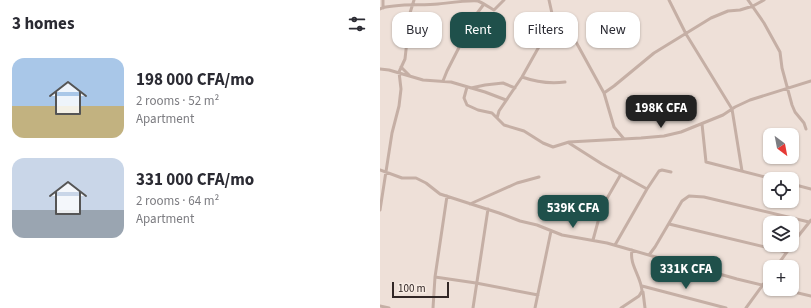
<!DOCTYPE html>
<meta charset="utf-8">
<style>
body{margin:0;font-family:"Source Sans 3",sans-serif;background:#f2f2f3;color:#2b2b33;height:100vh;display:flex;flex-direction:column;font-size:15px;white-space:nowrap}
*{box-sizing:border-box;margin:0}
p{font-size:13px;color:#7c7c81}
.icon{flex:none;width:22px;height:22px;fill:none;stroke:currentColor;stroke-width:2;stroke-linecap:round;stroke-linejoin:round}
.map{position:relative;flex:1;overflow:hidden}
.side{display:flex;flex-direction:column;background:#fff;width:380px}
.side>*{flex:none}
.hud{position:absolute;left:12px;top:12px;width:359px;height:36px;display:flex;gap:8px}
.needle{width:26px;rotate:148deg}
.controls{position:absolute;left:383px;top:128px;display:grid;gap:8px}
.controls a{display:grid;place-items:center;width:36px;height:36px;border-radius:8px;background:#fff;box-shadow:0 1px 3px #0004;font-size:20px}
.scale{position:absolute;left:12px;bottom:10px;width:57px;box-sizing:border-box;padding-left:4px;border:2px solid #322726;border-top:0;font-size:11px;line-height:14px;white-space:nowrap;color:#322726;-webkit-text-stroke:3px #f7ebe3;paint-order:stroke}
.price{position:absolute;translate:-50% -34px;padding:0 9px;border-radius:8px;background:#1f504b;color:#fff;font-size:13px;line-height:26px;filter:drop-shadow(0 1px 2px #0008)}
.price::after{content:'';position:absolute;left:50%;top:24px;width:12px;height:9px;margin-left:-6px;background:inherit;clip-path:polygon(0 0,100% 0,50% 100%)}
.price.on{background:#222;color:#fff}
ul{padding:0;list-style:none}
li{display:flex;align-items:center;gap:12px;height:100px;padding:0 12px}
li span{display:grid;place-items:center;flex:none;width:112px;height:80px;border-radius:12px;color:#555}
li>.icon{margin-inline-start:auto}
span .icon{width:48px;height:48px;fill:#fffc;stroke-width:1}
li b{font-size:17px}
h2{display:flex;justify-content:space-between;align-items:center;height:48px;padding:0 12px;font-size:17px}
.tag{padding:0 14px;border-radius:12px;background:#fff;box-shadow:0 1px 3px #0004;font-size:14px;line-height:36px}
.tag.on{background:#1f504b;color:#fff}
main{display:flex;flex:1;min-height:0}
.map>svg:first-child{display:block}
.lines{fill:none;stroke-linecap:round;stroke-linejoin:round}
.minor{stroke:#c5afa5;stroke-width:3}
</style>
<main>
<section class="side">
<h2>3 homes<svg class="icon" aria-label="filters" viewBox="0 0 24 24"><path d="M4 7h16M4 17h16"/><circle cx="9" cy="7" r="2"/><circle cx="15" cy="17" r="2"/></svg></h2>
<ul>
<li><span style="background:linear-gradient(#a9c7e8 60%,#c2b280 0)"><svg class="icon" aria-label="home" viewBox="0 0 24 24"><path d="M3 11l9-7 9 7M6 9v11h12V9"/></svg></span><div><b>198 000 CFA/mo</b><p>2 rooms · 52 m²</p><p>Apartment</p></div></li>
<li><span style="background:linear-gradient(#c9d6e8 65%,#9aa5b1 0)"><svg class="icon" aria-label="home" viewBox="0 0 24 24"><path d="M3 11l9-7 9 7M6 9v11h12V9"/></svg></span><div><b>331 000 CFA/mo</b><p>2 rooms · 64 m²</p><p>Apartment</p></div></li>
</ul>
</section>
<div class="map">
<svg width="431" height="308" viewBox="0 0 431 308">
<rect width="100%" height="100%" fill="#eee0d8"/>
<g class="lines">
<path class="minor" d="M 289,0 L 306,34 L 352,109 L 362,171
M 368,0 L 384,23 L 400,52 L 402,68 L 412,105 L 415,112 L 424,123 L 426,129
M 3,8 L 3,0
M 0,9 C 13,3 43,6 58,4 C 68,3 89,0 98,1 C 103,3 109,7 114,10 L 124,0
M 196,42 L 224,93 L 234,127 L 244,139
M 21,67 L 30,76
M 0,69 L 9,70 L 43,80 L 71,82 L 105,92 L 126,100
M 142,77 C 156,82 169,84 185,82
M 63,81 L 67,71 L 95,16 L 104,4
M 87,87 L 84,98 L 87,105 L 98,110 L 112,113 L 124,125 L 144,131 L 163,143 L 173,147 L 189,142 L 261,138 L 284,136 L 301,132 L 343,115 L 355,107 L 370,100 L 431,81
M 91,88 L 105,85 L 123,83 L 135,88
M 224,93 L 234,86 L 274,53 L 331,18 L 348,11 L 360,10 L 373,6 L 384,0
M 117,118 L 119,111 L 142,77 L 170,27 L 173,18 L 169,0
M 322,124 L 326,162 L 393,179
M 189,143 L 222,164 L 267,189
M 0,170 L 22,178 L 36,178 L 46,183 L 60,194 L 119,213 L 140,221 L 157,225 L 182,235 L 227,243 L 286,260 L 311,266 L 357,279 L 390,287
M 412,184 L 431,189
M 90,204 L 137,183 L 159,177
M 0,210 L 12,133 L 19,106 L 21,89 L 19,72 L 25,59 L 30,13 L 34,0
M 289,224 L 406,252
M 213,240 L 222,207 L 241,174
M 412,244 L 431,220
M 235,245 L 267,189 L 279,171 L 282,170 L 291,172
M 269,255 L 275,247 L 302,201 L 309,196 L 324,197 L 429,222
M 396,267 L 412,245
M 55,277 L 96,283 L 158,295
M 262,286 L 346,308
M 401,289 L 431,296
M 263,292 L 265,308
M 0,306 L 9,308
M 53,308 L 55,277 L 67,196
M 93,308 L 108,209
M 155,308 L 171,231
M 241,308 L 259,296 L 262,291 C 261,276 249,265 252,250
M 366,308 L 390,275"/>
</g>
</svg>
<div class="controls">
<a><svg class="needle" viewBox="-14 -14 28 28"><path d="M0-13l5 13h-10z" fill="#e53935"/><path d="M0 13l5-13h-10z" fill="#7c7c81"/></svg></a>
<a><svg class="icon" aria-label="locate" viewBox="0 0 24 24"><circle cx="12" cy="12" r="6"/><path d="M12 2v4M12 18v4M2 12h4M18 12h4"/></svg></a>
<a><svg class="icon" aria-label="layers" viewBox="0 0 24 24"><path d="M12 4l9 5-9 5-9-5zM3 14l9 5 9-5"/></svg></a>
<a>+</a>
</div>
<div class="scale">100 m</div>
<b class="price on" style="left:281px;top:129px">198K CFA</b>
<b class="price" style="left:193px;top:229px">539K CFA</b>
<b class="price" style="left:306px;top:290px">331K CFA</b>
<div class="hud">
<a class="tag">Buy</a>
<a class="tag on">Rent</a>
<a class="tag">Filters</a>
<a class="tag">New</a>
</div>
</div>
</main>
